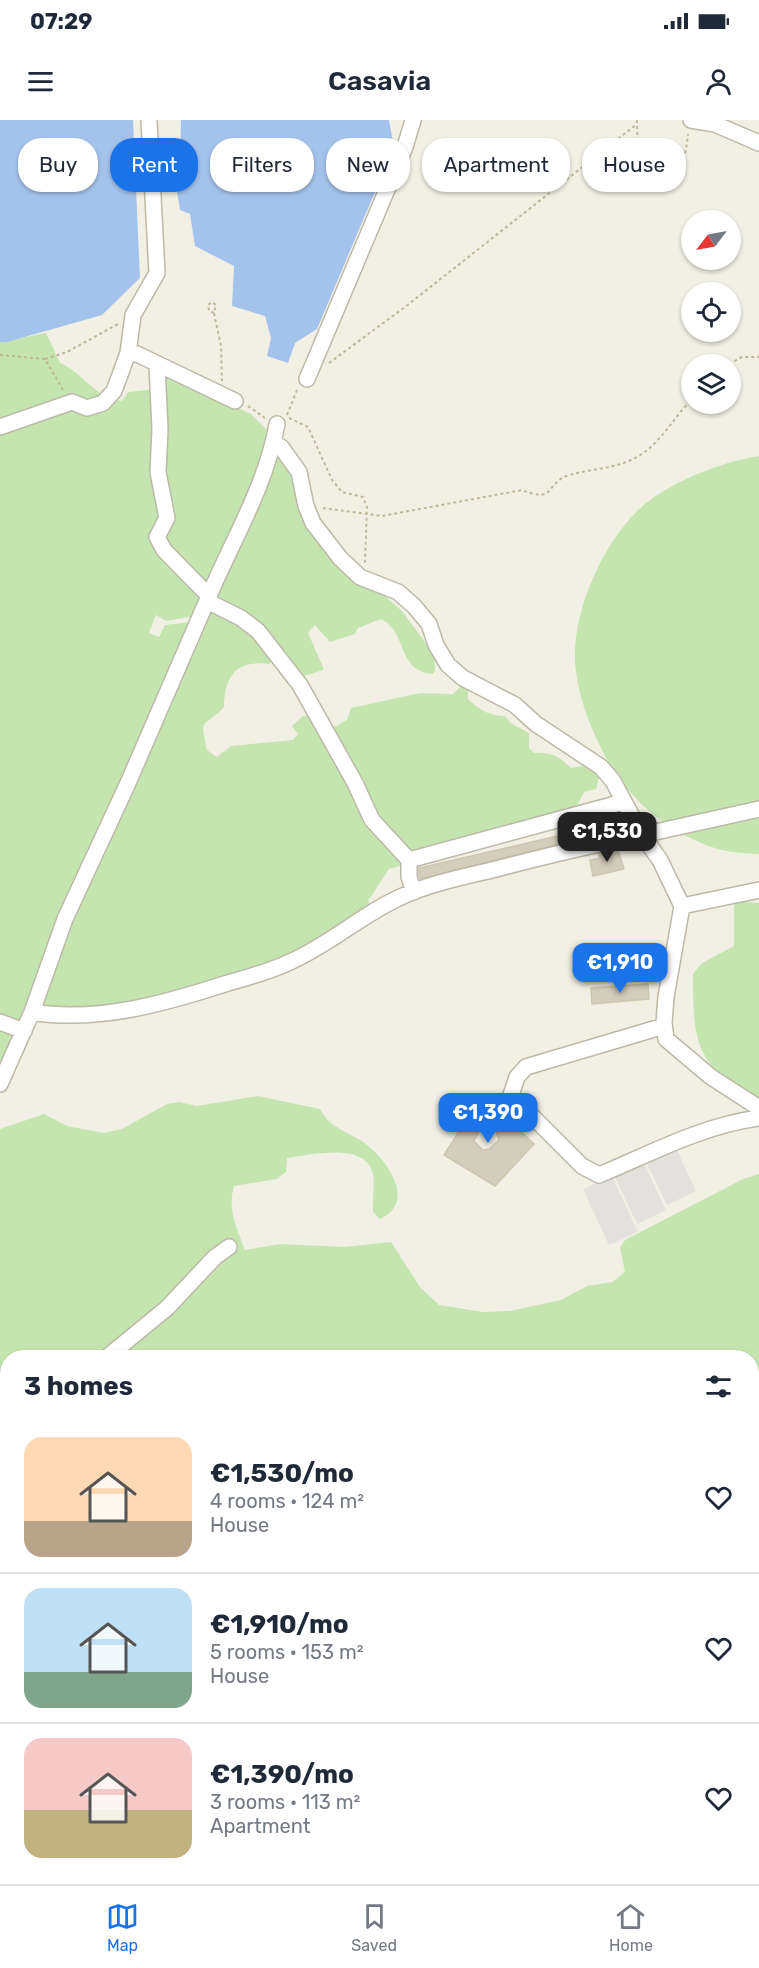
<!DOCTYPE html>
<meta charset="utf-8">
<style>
body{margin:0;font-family:Rubik,sans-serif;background:#f6f6f7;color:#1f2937;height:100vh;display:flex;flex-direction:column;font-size:22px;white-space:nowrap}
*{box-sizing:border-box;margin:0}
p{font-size:20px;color:#747a83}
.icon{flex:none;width:33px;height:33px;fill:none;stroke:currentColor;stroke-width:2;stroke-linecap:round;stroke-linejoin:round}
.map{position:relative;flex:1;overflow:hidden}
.panel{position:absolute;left:0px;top:1230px;width:759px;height:534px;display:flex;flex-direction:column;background:#fff;border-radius:24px 24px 0 0;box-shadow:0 2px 4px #0004}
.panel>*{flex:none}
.guide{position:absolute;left:18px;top:18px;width:723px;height:54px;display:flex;gap:12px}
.needle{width:39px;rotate:238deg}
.buttons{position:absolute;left:681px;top:90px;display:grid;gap:12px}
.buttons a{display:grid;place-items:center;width:60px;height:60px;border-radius:50%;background:#fff;box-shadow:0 2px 4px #0004;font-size:30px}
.price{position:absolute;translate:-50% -51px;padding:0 14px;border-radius:12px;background:#1a73e8;color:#fff;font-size:20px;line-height:39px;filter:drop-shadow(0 2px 3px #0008)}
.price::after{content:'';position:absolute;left:50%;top:36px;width:18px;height:14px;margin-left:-9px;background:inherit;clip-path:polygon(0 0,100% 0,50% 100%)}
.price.on{background:#222;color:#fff}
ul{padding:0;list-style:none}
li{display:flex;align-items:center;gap:18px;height:150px;padding:0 24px}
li+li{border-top:2px solid #e0e1e3}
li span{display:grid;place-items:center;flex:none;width:168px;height:120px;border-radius:18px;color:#555}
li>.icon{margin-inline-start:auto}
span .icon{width:72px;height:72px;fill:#fffc;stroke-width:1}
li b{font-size:26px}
h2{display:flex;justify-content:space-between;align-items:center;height:72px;padding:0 24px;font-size:26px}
.chip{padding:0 21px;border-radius:24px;background:#fff;box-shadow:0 2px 4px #0004;font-size:21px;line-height:54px}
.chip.on{background:#1a73e8;color:#fff}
.status{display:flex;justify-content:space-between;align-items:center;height:42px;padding:0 30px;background:#fff;direction:ltr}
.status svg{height:16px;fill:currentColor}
header{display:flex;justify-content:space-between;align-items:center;height:78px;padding:0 24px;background:#fff;font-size:27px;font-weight:600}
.tabs{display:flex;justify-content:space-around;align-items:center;height:84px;border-top:2px solid #e0e1e3;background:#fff;font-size:16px;color:#747a83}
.tabs a{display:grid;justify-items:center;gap:3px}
.tabs .on{color:#1a73e8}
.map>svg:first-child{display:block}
.green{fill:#c4e5af}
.parking{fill:#e3e1dd}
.water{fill:#a4c3ec}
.building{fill:#d3cdbb;stroke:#cdc6af;stroke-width:1.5;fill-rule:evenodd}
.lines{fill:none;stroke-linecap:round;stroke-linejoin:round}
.minor-casing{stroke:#bdb9a8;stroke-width:18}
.path{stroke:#beb79a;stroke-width:2;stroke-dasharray:3 3;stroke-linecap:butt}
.minor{stroke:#fff;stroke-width:15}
</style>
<div class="status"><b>07:29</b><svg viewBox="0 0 49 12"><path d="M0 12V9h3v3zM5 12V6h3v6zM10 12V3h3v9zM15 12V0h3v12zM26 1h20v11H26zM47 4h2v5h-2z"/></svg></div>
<header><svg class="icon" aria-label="menu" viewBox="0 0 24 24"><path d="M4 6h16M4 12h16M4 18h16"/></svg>Casavia<svg class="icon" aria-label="person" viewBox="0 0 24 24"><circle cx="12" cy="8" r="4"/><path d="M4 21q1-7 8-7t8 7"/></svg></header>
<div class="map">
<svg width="759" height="1764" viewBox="0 0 759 1764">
<rect width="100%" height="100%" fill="#f2f0e5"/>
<path class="green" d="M 46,213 L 60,243 C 84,253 94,278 122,281 L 128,272 L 148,270 L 165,255 L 251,294 L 269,312 L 267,334 L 195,496 L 166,501 L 156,495 L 149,513 L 159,517 L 165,505 L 191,502 L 0,955 L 0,222 Z
M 279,320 L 313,413 L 402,491 L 434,534 L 435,550 L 433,554 C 396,551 408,512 381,499 L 358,508 L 355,514 L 330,522 L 315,505 L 308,513 L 323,547 L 323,550 L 301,557 L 212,479 Z
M 759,336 L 759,734 C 746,733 731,733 718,729 C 665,713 622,674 599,624 C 584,592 571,554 576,518 C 582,473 605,424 636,392 C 664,364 720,342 759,336 Z
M 209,486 L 238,498 L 275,537 L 269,544 C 236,540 225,555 224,587 C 204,609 199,594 207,630 L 217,637 L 231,626 L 293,620 L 298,614 L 292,606 L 303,596 L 312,595 L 407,744 L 389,749 L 368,781 L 371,788 L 294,836 L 209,867 L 79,892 L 45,888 L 40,884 L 67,805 Z
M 463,564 L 468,567 L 468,579 C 480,590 489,596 505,596 L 512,604 L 529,613 L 529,628 L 534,633 C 551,632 559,636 571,648 L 588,645 L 600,654 L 596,669 L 584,672 L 572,695 L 420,741 L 384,711 L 325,599 L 335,607 L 347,600 L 351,588 L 420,573 L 453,574 Z
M 734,781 L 759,783 L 759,984 C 696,942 693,928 693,854 L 702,843 L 734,826 Z
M 258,976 L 320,989 C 323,993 326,1000 331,1003 C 341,1011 353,1015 363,1022 C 386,1038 418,1082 380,1099 L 373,1092 C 372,1079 375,1066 373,1054 C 366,1021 310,1035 287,1038 L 286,1052 L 277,1059 L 234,1066 C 227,1090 237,1108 245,1130 L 280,1124 L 345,1127 L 391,1122 L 420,1167 L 439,1185 L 483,1192 L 510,1191 L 561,1180 L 587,1166 L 612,1162 L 625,1152 L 620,1128 L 625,1120 L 743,1059 L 759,1054 L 759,1346 L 752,1354 L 752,1238 L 8,1238 L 8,1756 L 383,1757 L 377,1764 L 0,1764 L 0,1009 L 44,994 L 67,1006 L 104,1013 L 122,1009 L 167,984 L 179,982 L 197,986 Z
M 759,1358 L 759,1764 L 388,1764 L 395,1756 L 752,1756 L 752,1367 Z"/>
<path class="parking" d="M 675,1026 L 696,1071 L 667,1085 L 645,1040 Z
M 643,1041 L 666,1090 L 637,1104 L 614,1055 Z
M 612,1056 L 638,1112 L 609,1125 L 583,1069 Z"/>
<path class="water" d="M 0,0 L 133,0 L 140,158 L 102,195 L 7,222 L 0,222 Z
M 181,0 L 389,0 L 394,27 L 317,209 L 295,223 L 288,243 L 267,236 L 271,218 L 265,196 L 232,186 L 234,146 L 195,126 L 190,94 L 180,90 L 172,41 L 180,35 Z"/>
<path class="building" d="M 658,35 L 672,39 L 669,51 L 655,47 Z
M 610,696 L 613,711 L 420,759 L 419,755 L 419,748 L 579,711 L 578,704 Z
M 618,730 L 624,749 L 593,756 L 590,740 L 600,738 L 599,734 Z
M 648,864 L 649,879 L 592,884 L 591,868 Z
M 482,975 L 534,1024 L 495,1066 L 444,1035 ZM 484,1002 L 496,1011 L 499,1020 L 489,1029 L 483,1030 L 474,1021 Z"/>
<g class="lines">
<defs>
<path id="minor" d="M 691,0 L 715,4 L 759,23
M 128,233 L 133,195 L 157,153 L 149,0
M 307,259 L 405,27 L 413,0
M 0,307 L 72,282 L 87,288 L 103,283 L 114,271 L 128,233 L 137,234 L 235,281
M 273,323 L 281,327 L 299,352 L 306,386 L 313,403 L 340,438 L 360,457 L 398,472 L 414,486 L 429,504 L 436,525 L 448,545 L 463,558 L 515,585 L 536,604 L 601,647 L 613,661 L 642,715 L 759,689
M 209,476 C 233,419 266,366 277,304
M 207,481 L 241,498 L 258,511 L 300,565 L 355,663 L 372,700 L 409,740 L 623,682
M 409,740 L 409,757 L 414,772
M 682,786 L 759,770
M 32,892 C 98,903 166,883 228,863 C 249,857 272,851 292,841 C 332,823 365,792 405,775 C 433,763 463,757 492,750 C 542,737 592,725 642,715 L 660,740 L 682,786 L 666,877 L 664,903 L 666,919 L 711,957 L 759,988
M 0,902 L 24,911
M 664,906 L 526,947 L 517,957 L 511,975 L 582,1046 L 599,1055 C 652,1033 701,1006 759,998
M 0,964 L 32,892 L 65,799 L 128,663 L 209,476 L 164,430 L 157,417 L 167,398 L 158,352 L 160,309 L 157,245
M 106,1238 L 167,1188 L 215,1137 L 229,1127
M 0,1263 L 8,1261"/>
</defs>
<use href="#minor" class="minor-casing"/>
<path class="path" d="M 637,0 C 636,23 642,48 664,58 C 684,51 686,33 688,14
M 214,193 L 209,191 L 208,185 L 212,182 L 216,185 L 214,193 L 221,226 L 222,261
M 0,235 L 45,239 L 63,270
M 45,239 L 67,232 L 118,204
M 329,243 L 405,187 L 637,4
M 729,244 L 742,237 L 759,237
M 248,286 L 265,298
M 287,295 L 297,270
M 289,298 L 308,307 L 332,360 L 342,372 L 363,377 L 367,387 L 365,443
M 323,388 L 382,396 L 522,370 C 556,384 545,363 569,355 C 590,349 613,349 633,339 C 658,328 673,298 692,279
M 752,1360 L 759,1351
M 383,1764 L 390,1756"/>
<use href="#minor" class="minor"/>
</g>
</svg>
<div class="buttons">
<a><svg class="needle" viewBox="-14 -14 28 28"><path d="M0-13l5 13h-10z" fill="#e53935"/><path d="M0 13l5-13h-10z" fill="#747a83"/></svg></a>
<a><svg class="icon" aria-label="locate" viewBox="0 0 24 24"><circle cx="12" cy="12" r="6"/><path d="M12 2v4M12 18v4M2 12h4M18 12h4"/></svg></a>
<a><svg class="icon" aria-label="layers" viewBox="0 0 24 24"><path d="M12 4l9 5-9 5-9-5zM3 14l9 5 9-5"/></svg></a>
</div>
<b class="price on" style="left:607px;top:743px">€1,530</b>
<b class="price" style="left:620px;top:874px">€1,910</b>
<b class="price" style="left:488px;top:1024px">€1,390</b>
<div class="guide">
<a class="chip">Buy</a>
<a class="chip on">Rent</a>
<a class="chip">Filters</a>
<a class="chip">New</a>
<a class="chip">Apartment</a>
<a class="chip">House</a>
</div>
<section class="panel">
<h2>3 homes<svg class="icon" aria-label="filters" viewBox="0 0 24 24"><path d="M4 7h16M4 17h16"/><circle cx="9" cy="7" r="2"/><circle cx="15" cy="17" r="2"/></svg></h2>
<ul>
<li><span style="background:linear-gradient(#ffd9b3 70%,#b9a48a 0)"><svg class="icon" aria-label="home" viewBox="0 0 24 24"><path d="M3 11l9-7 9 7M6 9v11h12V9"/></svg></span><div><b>€1,530/mo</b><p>4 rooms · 124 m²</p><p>House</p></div><svg class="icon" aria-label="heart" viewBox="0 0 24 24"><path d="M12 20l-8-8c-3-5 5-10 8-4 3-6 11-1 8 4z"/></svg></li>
<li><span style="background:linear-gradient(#bfe0f5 70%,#7fa58c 0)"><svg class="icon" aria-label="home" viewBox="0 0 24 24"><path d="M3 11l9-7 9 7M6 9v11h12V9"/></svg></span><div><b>€1,910/mo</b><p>5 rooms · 153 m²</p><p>House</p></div><svg class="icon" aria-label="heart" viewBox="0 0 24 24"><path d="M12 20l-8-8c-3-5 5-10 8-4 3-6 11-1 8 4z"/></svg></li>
<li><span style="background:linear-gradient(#f6c9c9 60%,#c2b280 0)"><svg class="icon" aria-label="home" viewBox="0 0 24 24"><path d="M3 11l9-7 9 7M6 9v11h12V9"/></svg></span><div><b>€1,390/mo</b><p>3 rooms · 113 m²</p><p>Apartment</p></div><svg class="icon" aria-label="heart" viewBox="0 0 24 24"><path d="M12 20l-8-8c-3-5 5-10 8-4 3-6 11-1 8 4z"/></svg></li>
</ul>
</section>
</div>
<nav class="tabs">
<a class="on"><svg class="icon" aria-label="map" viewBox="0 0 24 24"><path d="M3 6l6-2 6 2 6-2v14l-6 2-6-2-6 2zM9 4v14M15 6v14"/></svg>Map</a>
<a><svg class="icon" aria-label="saved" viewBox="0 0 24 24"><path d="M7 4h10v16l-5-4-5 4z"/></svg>Saved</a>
<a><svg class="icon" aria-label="home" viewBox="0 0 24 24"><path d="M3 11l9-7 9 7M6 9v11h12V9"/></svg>Home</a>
</nav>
